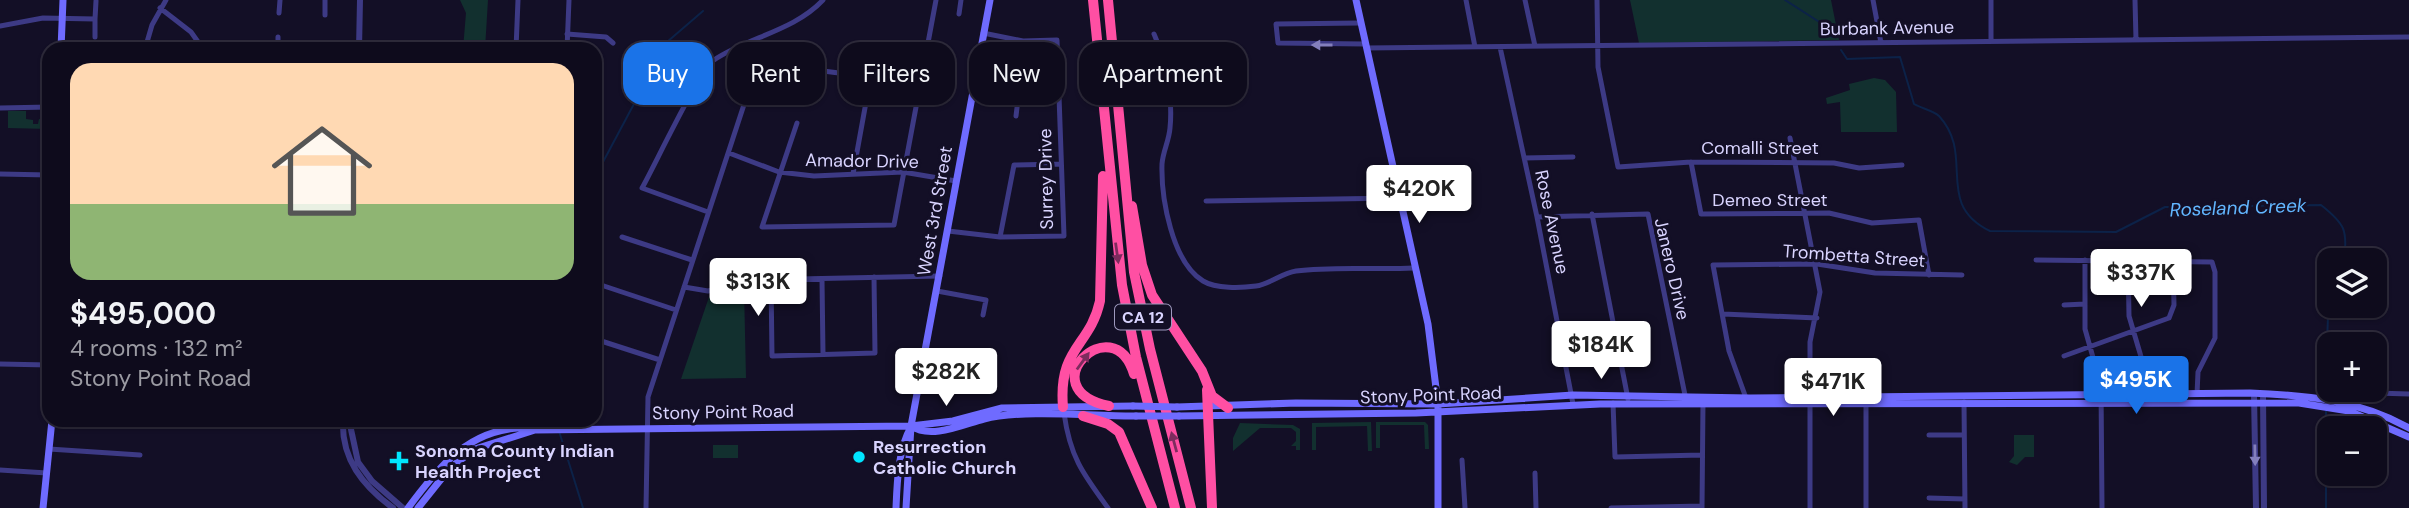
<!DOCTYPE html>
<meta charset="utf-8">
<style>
body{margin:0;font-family:"DM Sans",sans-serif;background:#1c1929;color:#f1f3f6;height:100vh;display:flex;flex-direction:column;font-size:26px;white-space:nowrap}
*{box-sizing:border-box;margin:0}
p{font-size:23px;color:#9b9ba3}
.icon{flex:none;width:38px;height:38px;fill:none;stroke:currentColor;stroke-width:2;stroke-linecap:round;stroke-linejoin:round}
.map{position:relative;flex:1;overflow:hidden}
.sheet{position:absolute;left:42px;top:42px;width:560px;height:385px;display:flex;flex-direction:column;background:#0e0b1c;border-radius:21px;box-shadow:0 2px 5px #0004,0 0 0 2px #2e2b3b}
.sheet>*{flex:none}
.top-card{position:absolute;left:623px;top:42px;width:665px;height:63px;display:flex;gap:14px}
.tools{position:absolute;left:2317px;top:248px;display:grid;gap:14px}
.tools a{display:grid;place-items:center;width:70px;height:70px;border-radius:14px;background:#0e0b1c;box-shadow:0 2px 5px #0004,0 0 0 2px #2e2b3b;font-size:35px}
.price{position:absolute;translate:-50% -60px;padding:0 16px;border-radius:7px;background:#fff;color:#222;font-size:23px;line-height:46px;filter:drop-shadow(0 2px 4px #0008)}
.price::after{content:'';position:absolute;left:50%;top:42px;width:21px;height:16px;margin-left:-10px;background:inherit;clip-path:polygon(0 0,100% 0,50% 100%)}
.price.on{background:#1a73e8;color:#fff}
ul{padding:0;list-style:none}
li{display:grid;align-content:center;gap:14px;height:371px;padding:0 28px}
li span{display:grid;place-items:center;height:217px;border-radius:21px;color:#555}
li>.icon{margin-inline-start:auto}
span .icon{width:126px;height:126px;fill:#fffc;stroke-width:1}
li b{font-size:30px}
.tag{padding:0 24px;border-radius:21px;background:#0e0b1c;box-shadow:0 2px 5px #0004,0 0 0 2px #2e2b3b;font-size:24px;line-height:63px}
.tag.on{background:#1a73e8;color:#fff}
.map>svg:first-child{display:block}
.green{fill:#12302f}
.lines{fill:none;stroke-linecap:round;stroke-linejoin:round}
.stream{stroke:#0c2248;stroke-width:2}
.minor{stroke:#3d3a85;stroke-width:5}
.tertiary{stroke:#3d3a85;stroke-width:6}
.secondary{stroke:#6f6bff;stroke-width:7}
.motorway{stroke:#ff4fa3;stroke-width:10}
.secondary-bridge{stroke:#6f6bff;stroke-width:7}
.oneway{fill:#837fbc}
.oneway2{fill:#7d2c5e}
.poi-dot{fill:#00e5ff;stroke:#130f26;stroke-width:2.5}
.labels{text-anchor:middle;stroke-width:6;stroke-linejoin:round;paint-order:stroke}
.shield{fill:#130f26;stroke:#9e99be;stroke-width:2}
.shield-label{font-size:16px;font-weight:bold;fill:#d9d4ff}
.street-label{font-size:18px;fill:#d9d4ff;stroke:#130f26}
.poi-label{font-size:18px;font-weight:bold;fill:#d9d4ff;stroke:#130f26;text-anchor:start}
.water-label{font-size:19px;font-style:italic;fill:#62b6ff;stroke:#130f26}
</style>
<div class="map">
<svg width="2409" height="508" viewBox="0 0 2409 508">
<rect width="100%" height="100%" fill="#130f26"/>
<path class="green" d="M 460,0 L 488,0 L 485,49 L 463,49 L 466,13 Z
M 1630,0 L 1831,0 L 1839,40 L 1639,43 Z
M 1874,78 L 1885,80 L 1896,92 L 1897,132 L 1841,132 L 1840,102 L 1827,104 L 1826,98 L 1850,90 L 1849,84 Z
M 8,111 L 26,111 L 26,119 L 33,120 L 33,124 L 38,124 L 39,119 L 49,120 L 49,129 L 8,128 Z
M 744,288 L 746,378 L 681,379 L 709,297 Z
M 1371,422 L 1372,451 L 1368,451 L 1367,426 L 1316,427 L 1316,450 L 1312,450 L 1312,423 Z
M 1376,422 L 1425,422 L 1428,425 L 1429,449 L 1425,449 L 1424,425 L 1380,425 L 1380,448 L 1376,448 Z
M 1240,423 L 1293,425 L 1300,429 L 1300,450 L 1296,450 L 1296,446 L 1291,446 L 1296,441 L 1296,432 L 1291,428 L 1260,428 L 1233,451 L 1233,438 Z
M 2014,435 L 2034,435 L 2034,457 L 2025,457 L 2017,465 L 2009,462 L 2014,456 Z
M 713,445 L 738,445 L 738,458 L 713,458 Z"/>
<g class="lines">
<path class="stream" d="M 1785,0 L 1824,25 L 1832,37
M 1841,50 L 1847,59 L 1900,57 L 1914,104 C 1921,108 1934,111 1939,116 C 1976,156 1933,203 1990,231 L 2116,232 L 2165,207 L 2321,205 C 2345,224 2348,230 2344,261
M 595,177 L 667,42 L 703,11
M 2325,392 L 2329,292
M 2326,411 L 2326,508
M 559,431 L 583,508"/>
<path class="minor" d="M 1466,0 L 1475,47
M 1525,0 L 1535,46
M 1597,0 L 1598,67 L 1618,167 L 1691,162 L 1834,163 L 1859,168 L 1902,165
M 1873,0 L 1881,43
M 1991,0 L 1991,41
M 2135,0 L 2136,40
M 160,8 L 191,32 L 203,49
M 279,13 L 280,0
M 959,14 L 961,0
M 325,15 L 325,0
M 95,19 L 96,1
M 1360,23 L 1276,24 L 1278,43 L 1365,44
M 0,26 L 43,18 L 95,19 L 95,37
M 567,34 L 606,37 L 613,43
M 1154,34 C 1166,60 1173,99 1170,128 C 1169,141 1163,151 1162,164 C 1161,198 1172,262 1203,281 C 1216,289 1241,288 1256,286 C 1270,284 1282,273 1296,271 C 1334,266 1375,270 1413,268
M 1500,47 L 1537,217 L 1573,404
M 1366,48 L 2409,37
M 145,49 L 152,25 L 166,0
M 278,49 L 278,37
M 516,49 L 518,0
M 567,49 L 569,0
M 815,70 L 871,77
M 0,108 L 49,107
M 1016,116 L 1019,91 L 1026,85 L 1058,83
M 797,123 L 762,227 L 894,225 L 936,0
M 1790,138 L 1820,292 L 1810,342 L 1810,508
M 729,153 L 779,172 L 814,176 L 903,172 L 956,181
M 1524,158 L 1573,157
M 1691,162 L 1701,214 L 1829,213 L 1872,223 L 1919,220 L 1929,275
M 0,174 L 49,175
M 853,174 L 876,47
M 1206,201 L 1399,198
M 708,212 L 642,188 C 654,167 700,69 714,60 C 748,37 794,31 823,0
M 1592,214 L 1628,399
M 1537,217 L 1648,214 L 1685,395
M 948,231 L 1000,237 L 1064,236 L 1057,40 L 1023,41 L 983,33
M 622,237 L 692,260
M 1000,237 L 1014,165 L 1061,164
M 2036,260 L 2212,262 L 2215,272 L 2215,338 L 2198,372 L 2197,394
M 2085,260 L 2085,329 L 2101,386 L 2102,508
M 2128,260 L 2129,316 L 2142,360
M 771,279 L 772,356 L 875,353 L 874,277
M 822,280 L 823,354
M 595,283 L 676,310
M 684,287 L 708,291 L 754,280 L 940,276
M 937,291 L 986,300 L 983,315
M 2064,305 L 2085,304
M 1723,314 L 1817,318
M 595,339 L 660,360
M 2064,356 L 2169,318 L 2174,305 L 2173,260
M 0,364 L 49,365
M 2341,392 L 2409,394
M 1746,398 L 1729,351 L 1713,265 L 1817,264 L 1875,273 L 1962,275
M 1964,402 L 1965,508
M 1613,403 L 1615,457 L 1702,455
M 1866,404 L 1866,508
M 1064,413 C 1070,457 1083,474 1108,508
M 1929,435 L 1964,435
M 49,449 L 140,455
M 1462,460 L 1465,508
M 0,470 L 47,473
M 1535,473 L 1536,508
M 1929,498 L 1965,499
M 646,508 L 648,397 L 757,65 L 752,41
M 1611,508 L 1702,506
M 1702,508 L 1703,402"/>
<path class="tertiary" d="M 359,49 L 360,0
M 2254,394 L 2256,508
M 2263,394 L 2264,508
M 343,420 C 341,459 363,486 393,508
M 349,420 L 358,462 L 372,481 L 403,508"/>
<path class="secondary" d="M 1356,0 L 1428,324 L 1438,404 L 1438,508
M 61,49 L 63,0
M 1177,407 L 1296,403 L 1438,404 L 1573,395 L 1750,398 L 2250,393 C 2307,395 2359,400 2409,428
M 1179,416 L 1416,413 L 1600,404 L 2299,403 L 2349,411 L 2409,437
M 911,426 C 931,440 964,424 984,419 C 1022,409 1094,416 1136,416
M 535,430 L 911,426 L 953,421 L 1002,408 L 1133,406
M 43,508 L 52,420
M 408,508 C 434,473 462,436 509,429 C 517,428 527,426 535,430 L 475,449 L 450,468 L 418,508
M 896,508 C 897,483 898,449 911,427
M 906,508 L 911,426 L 990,0"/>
<path class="motorway" d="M 1093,0 L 1122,285 L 1136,357 L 1175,508
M 1108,0 L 1134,272 L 1150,349 L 1191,508
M 1132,206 L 1142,265 L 1152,295 L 1202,371 L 1212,396 L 1228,408
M 1207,390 L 1212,508
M 1109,406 C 1028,389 1113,305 1134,374
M 1063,407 C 1058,347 1090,347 1100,301 L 1103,176
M 1083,416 L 1108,424 L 1119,432 L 1152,508"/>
<path class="secondary-bridge" d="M 1133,406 L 1177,407
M 1136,416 L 1179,416"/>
</g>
<defs><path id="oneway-solid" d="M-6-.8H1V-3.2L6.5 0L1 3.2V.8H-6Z" transform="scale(1.75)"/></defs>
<g class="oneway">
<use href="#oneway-solid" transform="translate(1322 45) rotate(180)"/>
<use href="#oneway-solid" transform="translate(2255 455) rotate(89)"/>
</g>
<g class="oneway2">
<use href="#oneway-solid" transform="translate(1117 253) rotate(82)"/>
<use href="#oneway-solid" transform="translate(1083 361) rotate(-54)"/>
<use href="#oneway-solid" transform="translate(1174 442) rotate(-105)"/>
</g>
<g class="poi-dot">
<circle cx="859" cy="457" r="7"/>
<path d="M395.5 450.5h7v7h7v7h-7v7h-7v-7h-7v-7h7z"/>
</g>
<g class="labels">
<rect class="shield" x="1115" y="304.5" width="56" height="25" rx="5"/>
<g class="shield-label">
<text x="1143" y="323">CA 12</text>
</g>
<g class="street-label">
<text transform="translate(1887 28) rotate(-1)" y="6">Burbank Avenue</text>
<text x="1760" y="154">Comalli Street</text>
<text transform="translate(862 161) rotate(1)" y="6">Amador Drive</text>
<text transform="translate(1046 179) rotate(-91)" y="6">Surrey Drive</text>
<text x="1770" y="206">Demeo Street</text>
<text transform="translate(935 211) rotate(-80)" y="6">West 3rd Street</text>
<text transform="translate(1552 222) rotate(78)" y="6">Rose Avenue</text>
<text transform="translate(1854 256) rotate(4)" y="6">Trombetta Street</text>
<text transform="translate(1672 269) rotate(77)" y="6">Janero Drive</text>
<text transform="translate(1431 395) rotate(-2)" y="6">Stony Point Road</text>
<text transform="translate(723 412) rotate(-1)" y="6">Stony Point Road</text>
</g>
<g class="poi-label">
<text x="873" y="453">Resurrection<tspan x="873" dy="21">Catholic Church</tspan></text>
<text x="415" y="457">Sonoma County Indian<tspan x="415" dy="21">Health Project</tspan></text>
</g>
<g class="water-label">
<text transform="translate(2238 207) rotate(-2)" y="7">Roseland Creek</text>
</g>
</g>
</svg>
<div class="tools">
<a><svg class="icon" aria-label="layers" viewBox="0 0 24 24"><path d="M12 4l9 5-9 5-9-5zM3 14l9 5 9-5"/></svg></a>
<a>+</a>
<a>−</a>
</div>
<b class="price" style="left:1419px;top:225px">$420K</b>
<b class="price" style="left:2141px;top:309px">$337K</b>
<b class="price" style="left:758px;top:318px">$313K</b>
<b class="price" style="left:1601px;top:381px">$184K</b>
<b class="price" style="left:946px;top:408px">$282K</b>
<b class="price on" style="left:2136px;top:416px">$495K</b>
<b class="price" style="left:1833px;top:418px">$471K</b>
<div class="top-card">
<a class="tag on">Buy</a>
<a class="tag">Rent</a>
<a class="tag">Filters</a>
<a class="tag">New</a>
<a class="tag">Apartment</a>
</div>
<section class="sheet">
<ul>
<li><span style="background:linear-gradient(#ffd9b3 65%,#8fb573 0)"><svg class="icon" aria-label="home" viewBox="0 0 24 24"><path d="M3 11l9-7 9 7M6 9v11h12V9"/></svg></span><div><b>$495,000</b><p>4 rooms · 132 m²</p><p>Stony Point Road</p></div></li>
</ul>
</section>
</div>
